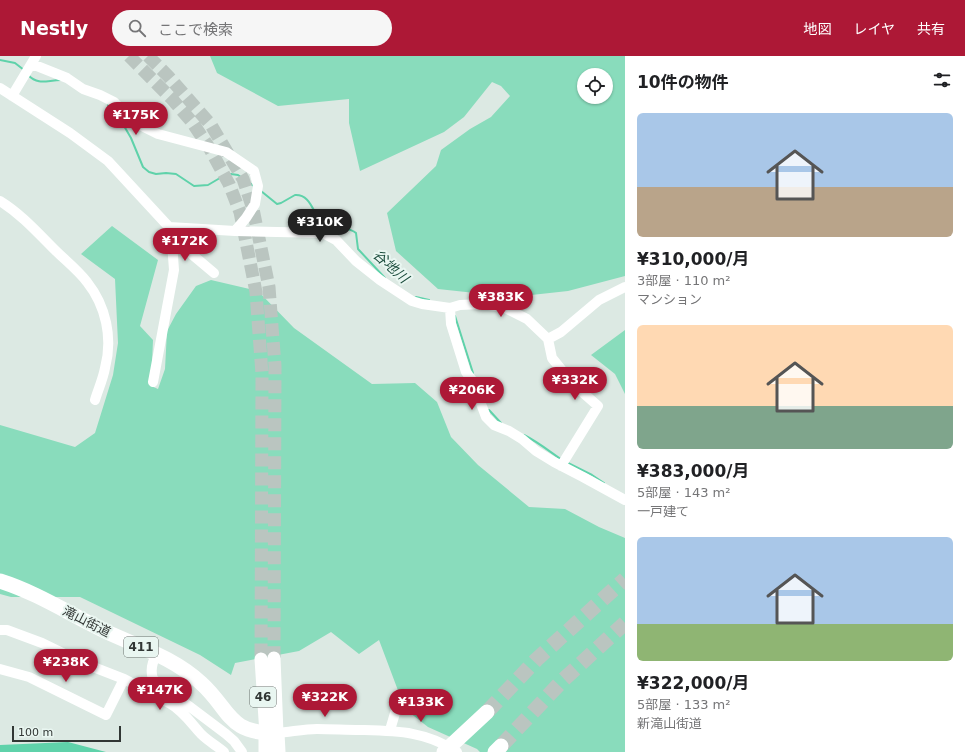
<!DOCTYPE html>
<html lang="ja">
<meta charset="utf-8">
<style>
body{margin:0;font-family:"DejaVu Sans","Noto Sans JP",sans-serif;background:#f6f6f6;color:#202124;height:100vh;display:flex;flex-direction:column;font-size:15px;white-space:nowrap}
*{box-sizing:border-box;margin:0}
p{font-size:13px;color:#757577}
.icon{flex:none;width:22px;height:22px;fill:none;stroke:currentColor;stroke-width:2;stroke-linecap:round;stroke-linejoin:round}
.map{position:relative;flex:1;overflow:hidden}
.side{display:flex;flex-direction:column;background:#fff;width:340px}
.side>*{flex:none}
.buttons{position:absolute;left:577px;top:12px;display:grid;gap:8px}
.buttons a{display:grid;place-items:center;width:36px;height:36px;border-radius:50%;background:#fff;box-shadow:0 1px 3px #0004;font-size:20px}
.scale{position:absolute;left:12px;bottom:10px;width:109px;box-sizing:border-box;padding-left:4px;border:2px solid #313634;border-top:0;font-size:11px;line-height:14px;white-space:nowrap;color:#313634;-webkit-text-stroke:3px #e9f6f1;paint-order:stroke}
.price{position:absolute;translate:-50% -34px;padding:0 9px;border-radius:14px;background:#ad1836;color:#fff;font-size:13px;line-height:26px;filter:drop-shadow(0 1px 2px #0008)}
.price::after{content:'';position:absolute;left:50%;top:24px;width:12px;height:9px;margin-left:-6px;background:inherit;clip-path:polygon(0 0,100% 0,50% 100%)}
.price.on{background:#222;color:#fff}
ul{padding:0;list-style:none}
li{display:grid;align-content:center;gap:8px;height:212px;padding:0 12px}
li span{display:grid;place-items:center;height:124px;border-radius:6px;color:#555}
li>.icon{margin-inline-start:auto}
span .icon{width:72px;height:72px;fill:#fffc;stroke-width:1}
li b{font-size:17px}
h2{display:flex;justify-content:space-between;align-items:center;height:48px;padding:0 12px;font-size:17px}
header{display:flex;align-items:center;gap:24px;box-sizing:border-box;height:56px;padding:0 20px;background:#ad1836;color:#fff}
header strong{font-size:19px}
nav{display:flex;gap:22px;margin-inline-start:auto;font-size:14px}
.search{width:280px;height:36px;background:#f6f6f6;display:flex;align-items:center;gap:10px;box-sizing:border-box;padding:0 14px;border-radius:22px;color:#757577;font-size:15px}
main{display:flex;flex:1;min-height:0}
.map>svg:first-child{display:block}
.green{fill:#89dcbc;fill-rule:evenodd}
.water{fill:#5fd2aa}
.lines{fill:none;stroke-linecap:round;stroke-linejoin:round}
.stream{stroke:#5fd2aa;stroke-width:2}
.major-tunnel{stroke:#bac5c0;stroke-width:13;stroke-dasharray:13 6;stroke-linecap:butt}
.highway-tunnel{stroke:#bac5c0;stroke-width:15;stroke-dasharray:15 8;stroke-linecap:butt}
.minor{stroke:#fff;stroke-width:10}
.major{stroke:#fff;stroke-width:13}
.highway{stroke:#fff;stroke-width:15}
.labels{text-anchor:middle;stroke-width:4;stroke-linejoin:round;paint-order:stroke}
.shield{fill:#e9f6f1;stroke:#68706d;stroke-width:1}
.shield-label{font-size:12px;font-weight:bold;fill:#313634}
.street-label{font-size:13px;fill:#313634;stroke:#e9f6f1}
.water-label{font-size:14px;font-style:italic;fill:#1b4c3c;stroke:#e9f6f1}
</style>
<header>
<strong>Nestly</strong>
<div class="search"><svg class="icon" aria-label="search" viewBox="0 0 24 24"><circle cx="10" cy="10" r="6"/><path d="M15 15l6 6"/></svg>ここで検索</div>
<nav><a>地図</a><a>レイヤ</a><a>共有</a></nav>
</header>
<main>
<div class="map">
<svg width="625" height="696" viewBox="0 0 625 696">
<rect width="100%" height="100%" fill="#dce9e3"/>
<path class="green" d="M 210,0 L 625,0 L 625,220 L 568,235 L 513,241 L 438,233 L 396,195 L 387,157 L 436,110 L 441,94 L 470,73 L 491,61 L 510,40 L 501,30 L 492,26 L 464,61 L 444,76 L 360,115 L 349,67 L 349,43 L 278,50 L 217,17 ZM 584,19 L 606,19 L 606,41 L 584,41 Z
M 112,170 L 158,204 L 140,270 L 153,284 L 151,330 L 158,333 L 165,313 L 167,275 L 176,258 L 196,230 L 211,224 L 258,235 L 294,272 L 372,328 L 415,327 L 437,346 L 451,381 L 478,409 L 529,451 L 565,453 L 599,471 L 625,482 L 625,696 L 480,696 L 477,693 L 428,671 L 405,653 L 379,584 L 359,598 L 331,576 L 299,595 L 235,607 L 231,619 L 200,599 L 80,541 L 11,541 L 0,538 L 0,369 L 75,391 L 95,377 L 113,319 L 118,287 L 115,223 L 81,198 Z
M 625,274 L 625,338 L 615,318 L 591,299 Z"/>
<path class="water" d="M 68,686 L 106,696 L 0,696 L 0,689 Z"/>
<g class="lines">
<path class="stream" d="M 0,4 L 15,7 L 24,14
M 28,19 C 39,30 47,24 61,24
M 108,49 L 120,63 L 131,82 L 143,111 L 149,116 L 156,118 L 166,117 L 176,118 L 194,130 L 208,129 L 225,119 L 231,118 L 238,119 L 254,130
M 261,135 L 277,148 L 281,147 L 295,139 C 312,138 313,160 324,169 C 333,176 338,171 348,173 C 350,174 354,175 356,177 L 358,193 L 385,222
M 416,241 L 429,244
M 455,260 L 473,317
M 489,354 L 501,367
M 524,379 C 538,386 549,395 562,404
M 568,407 L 592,419 L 604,427"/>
<path class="major-tunnel" d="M 129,0 L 172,43 L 192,66 L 210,93 L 229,128 L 240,156 L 256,236 L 262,318 L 261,603
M 148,0 L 168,20 L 211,69 L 243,123 L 253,153 L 269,231 L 275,310 L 274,602"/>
<path class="highway-tunnel" d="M 487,656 L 536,604 L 625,523
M 501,690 L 562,625 L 625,567"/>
<path class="minor" d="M 32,8 L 67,22 L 83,33 L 100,39 L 114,46 L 132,65 L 158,78 L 226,96 L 254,115 L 258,130 L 255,148 L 246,162 L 235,175
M 0,32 L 70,77 L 108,105 L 169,171 L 172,187 L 174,214 L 153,326
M 12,40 L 36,0
M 0,145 C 21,158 37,176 55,194 C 65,204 78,214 87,226 C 106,250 113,282 105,312 C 103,323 98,334 95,344
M 169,171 L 235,175 L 323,177 L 336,184 L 356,205 L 380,224 L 412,245 L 422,248 L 450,252 L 460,249 L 481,248 L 503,251 L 527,263 L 548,283 L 552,302 L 573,328 L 598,350 L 561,410
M 170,180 L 214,217
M 450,252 L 451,268 L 466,316 L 472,324 L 486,361 L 494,369 L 509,375 L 522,383 L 536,395 L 554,406 L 583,421 L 625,444
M 548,283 L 561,276 L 599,244 L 625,231
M 0,574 L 7,574 L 42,587 L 83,607 L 124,623 L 169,647 C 183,655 191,667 201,678 C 208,685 217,690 224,696
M 157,598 C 152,606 150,614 153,623 L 226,678 L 234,685 L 242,696
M 0,613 L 29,621 L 106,659 L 124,623
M 390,674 L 398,647
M 277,677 C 291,676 304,673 317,673 C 332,673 346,674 360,674 C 397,675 426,675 457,696"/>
<path class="major" d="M 274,602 L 277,677
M 261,603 L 266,678"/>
<path class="highway" d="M 0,525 C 38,537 71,559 107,576 C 139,591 174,602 201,627 C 231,654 227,678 277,677 L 278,696
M 266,678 L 266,696
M 444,696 L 487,656
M 495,696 L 501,690"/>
</g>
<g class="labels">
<g class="shield">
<rect x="124" y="581" width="34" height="20" rx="3"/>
<rect x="250" y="631" width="26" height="20" rx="3"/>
</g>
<g class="shield-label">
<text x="141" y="595">411</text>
<text x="263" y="645">46</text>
</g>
<g class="street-label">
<text transform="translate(87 565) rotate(27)" y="5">滝山街道</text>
</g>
<g class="water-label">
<text transform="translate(391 210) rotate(42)" y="5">谷地川</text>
</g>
</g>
</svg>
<div class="buttons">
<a><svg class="icon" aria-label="locate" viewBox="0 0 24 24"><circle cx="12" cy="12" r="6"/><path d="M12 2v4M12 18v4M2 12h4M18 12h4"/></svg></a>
</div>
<div class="scale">100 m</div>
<b class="price" style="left:136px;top:80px">¥175K</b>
<b class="price on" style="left:320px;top:187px">¥310K</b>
<b class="price" style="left:185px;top:206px">¥172K</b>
<b class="price" style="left:501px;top:262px">¥383K</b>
<b class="price" style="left:575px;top:345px">¥332K</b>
<b class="price" style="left:472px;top:355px">¥206K</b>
<b class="price" style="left:66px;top:627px">¥238K</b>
<b class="price" style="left:160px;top:655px">¥147K</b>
<b class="price" style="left:325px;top:662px">¥322K</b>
<b class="price" style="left:421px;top:667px">¥133K</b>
</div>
<section class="side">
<h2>10件の物件<svg class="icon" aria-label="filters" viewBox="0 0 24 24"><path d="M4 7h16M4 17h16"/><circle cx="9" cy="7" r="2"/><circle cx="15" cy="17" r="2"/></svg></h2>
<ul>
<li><span style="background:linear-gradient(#a9c7e8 60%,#b9a48a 0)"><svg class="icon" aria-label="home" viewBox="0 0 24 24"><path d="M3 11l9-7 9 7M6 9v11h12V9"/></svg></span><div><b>¥310,000/月</b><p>3部屋 · 110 m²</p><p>マンション</p></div></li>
<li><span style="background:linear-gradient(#ffd9b3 65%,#7fa58c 0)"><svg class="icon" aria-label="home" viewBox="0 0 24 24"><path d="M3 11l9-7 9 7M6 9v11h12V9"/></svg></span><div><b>¥383,000/月</b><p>5部屋 · 143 m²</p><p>一戸建て</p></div></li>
<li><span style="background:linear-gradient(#a9c7e8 70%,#8fb573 0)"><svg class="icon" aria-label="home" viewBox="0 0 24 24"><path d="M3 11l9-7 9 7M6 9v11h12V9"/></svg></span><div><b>¥322,000/月</b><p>5部屋 · 133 m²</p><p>新滝山街道</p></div></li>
</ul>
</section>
</main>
